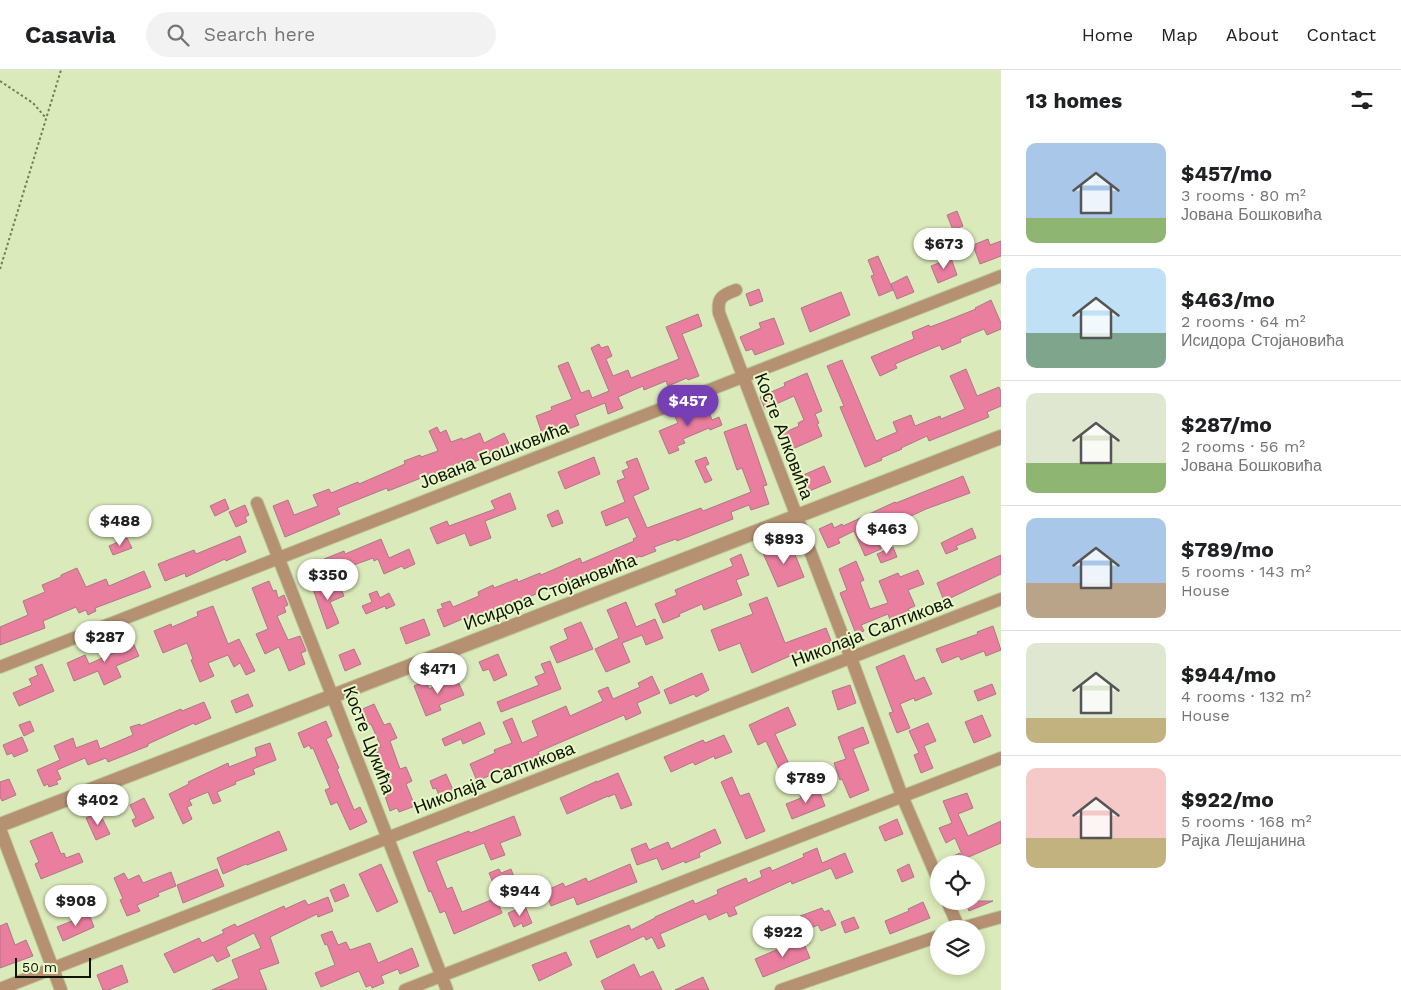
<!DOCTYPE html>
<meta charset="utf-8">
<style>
body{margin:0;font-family:"Work Sans",sans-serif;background:#f2f2f2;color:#202124;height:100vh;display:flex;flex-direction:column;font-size:19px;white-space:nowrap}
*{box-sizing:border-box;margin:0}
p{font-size:16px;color:#757577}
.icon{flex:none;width:28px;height:28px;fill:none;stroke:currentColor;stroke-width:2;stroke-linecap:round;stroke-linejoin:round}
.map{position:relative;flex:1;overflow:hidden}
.drawer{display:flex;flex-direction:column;background:#fff;width:400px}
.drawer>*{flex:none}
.tools{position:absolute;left:930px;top:785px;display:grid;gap:10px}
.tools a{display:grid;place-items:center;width:55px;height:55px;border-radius:50%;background:#fff;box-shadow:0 2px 8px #0003;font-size:25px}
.scale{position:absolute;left:15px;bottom:12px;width:76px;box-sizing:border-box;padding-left:5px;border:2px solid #0f1404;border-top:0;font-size:14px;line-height:18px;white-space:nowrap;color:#0f1404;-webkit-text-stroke:4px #e8f7c7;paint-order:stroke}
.price{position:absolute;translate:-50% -42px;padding:0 11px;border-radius:18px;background:#fff;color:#222;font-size:16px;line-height:32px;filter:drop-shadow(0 1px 2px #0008)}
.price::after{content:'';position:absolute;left:50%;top:30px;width:15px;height:11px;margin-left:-8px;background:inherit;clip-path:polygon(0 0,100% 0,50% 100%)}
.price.selected{background:#773fb5;color:#fff}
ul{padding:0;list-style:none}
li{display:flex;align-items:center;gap:15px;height:125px;padding:0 25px}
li+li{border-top:1px solid #e0e0e0}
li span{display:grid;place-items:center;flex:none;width:140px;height:100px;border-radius:10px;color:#555}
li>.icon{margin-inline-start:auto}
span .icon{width:60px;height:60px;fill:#fffc;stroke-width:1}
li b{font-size:21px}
h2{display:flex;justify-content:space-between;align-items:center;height:60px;padding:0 25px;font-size:21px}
header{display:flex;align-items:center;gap:30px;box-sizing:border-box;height:70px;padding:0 25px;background:#fff;border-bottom:1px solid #e0e0e0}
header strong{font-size:24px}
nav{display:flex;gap:28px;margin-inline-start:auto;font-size:18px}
.search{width:350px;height:45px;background:#f2f2f2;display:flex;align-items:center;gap:12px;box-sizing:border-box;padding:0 18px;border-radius:28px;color:#757577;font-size:19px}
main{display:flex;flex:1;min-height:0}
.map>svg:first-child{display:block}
.building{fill:#e97e9e;stroke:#ab7986}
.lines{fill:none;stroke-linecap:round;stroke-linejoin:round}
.minor-casing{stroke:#bac89d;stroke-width:14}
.tertiary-casing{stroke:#bac89d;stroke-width:16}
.path{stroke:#727c5c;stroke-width:2;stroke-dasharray:2.5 2.5;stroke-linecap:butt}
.minor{stroke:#b59172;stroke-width:12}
.tertiary{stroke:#b59172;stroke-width:14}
.labels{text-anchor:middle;stroke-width:4;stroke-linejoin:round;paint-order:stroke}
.street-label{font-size:18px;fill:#0f1404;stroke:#e8f7c7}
</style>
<header>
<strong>Casavia</strong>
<div class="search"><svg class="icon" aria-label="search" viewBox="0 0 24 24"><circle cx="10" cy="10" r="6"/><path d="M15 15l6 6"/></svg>Search here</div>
<nav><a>Home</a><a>Map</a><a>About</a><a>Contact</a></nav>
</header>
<main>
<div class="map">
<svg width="1001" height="920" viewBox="0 0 1001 920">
<rect width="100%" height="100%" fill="#dbeaba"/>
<path class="building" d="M 957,141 L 963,156 L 953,160 L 947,145 Z
M 988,169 L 990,175 L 1001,171 L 1001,186 L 980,194 L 973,175 Z
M 878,186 L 893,220 L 879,226 L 871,206 L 874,205 L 868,190 Z
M 951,188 L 957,205 L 938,213 L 931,196 Z
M 907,206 L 914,222 L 897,229 L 891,214 Z
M 759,219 L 763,231 L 750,236 L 746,224 Z
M 841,222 L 850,245 L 810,262 L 801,238 Z
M 991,230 L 1001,253 L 1001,259 L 987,265 L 984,259 L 960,269 L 961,272 L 942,280 L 940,275 L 895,294 L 897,298 L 880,306 L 871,287 L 914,269 L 912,262 L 929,255 L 930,257 L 951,249 L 976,239 L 975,238 Z
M 698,244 L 702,256 L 682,264 L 699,306 L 688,310 L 687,308 L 668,316 L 666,311 L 644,320 L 643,316 L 618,327 L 623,338 L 608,344 L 605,333 L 575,345 L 579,355 L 560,362 L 559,360 L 543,366 L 536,346 L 552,340 L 551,337 L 572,329 L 558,296 L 568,292 L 581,323 L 589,320 L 592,328 L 609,321 L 591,278 L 599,274 L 601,278 L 608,276 L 612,286 L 606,289 L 613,306 L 628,300 L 631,308 L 679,289 L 666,257 Z
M 774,248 L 784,274 L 755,285 L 752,279 L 746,281 L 740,267 L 761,258 L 759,253 Z
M 842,290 L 876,371 L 897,362 L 893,352 L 911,345 L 915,356 L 940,346 L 941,349 L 965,339 L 950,306 L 966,299 L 977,326 L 999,317 L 1001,322 L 1001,336 L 987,342 L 989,347 L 929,371 L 927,366 L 901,378 L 902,379 L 881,388 L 882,390 L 865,397 L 840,337 L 844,336 L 827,296 Z
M 807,303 L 822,341 L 815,344 L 819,353 L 817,354 L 822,366 L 788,381 L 781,364 L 799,356 L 798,353 L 804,350 L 794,326 L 765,339 L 760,327 L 785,316 L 784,313 Z
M 706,334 L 712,350 L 719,347 L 722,355 L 710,360 L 709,358 L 683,369 L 685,373 L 677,376 L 679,380 L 669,384 L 659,361 L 678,353 L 675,347 Z
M 746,354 L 767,415 L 763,416 L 769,434 L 751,440 L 749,435 L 731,442 L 733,449 L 677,471 L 676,469 L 654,477 L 656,481 L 641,487 L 640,486 L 614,497 L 613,495 L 598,501 L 598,500 L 550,520 L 549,518 L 488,546 L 487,543 L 469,551 L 467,547 L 444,557 L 437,540 L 443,538 L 441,534 L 450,531 L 453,537 L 479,526 L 478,522 L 493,515 L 494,518 L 517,509 L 518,512 L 540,503 L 541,505 L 580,488 L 582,493 L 634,471 L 633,469 L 637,467 L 628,447 L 606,456 L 601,442 L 625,432 L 617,411 L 625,408 L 622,401 L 629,398 L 626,392 L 637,388 L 649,419 L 633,426 L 647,458 L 701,438 L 703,441 L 751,422 L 742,398 L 737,400 L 724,362 Z
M 437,357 L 440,363 L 446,360 L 451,372 L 462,368 L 463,370 L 480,363 L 484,373 L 504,363 L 512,380 L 497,387 L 495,383 L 474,392 L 472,388 L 388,421 L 387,418 L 337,438 L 340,444 L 285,467 L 273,436 L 288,430 L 294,445 L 318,436 L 313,425 L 329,419 L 331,423 L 358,412 L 359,414 L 405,394 L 404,391 L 420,385 L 421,387 L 438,381 L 429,361 Z
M 594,387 L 600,404 L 565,419 L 558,402 Z
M 706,387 L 709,394 L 705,396 L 712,410 L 705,413 L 695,391 Z
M 824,396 L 831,412 L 807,422 L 801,406 Z
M 963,406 L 970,423 L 926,439 L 875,463 L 881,479 L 865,486 L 854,461 L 838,469 L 840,473 L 828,478 L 819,459 L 832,453 L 834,458 L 842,454 L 843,456 L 895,432 L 896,433 Z
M 510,423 L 516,439 L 485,451 L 491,468 L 470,476 L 465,463 L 437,474 L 430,458 L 447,451 L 449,456 L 495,439 L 491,431 Z
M 225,429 L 229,439 L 215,446 L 210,436 Z
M 245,435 L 249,445 L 245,447 L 247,452 L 236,457 L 229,442 Z
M 558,440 L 563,453 L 552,457 L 547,445 Z
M 972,458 L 976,468 L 956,476 L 958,479 L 946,484 L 941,473 Z
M 240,466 L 246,482 L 226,491 L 225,489 L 186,507 L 185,503 L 165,511 L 158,494 L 194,480 L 196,484 Z
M 127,468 L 132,478 L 113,485 L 109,476 Z
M 381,469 L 389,488 L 409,479 L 415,494 L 404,499 L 402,496 L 384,504 L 378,489 L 374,491 L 373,488 L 329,504 L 324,489 L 344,481 L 345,484 Z
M 790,472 L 804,507 L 778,517 L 763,483 Z
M 893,477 L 897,487 L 881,493 L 877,484 Z
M 741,484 L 749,505 L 736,510 L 742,525 L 704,540 L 702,534 L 679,544 L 680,546 L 663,553 L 655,534 L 677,525 L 675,520 L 733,496 L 730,489 Z
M 1001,485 L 1001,504 L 944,531 L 937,513 Z
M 856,491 L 864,510 L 860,512 L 870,539 L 888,533 L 879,511 L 898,503 L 900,507 L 918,500 L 924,514 L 908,520 L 915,536 L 908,539 L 910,542 L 890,550 L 888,544 L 861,555 L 864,561 L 856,564 L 840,523 L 847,520 L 839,499 Z
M 77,498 L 86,517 L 106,509 L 109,516 L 144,501 L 151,517 L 95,538 L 96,541 L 88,545 L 86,540 L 79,543 L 76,537 L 43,551 L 45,558 L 0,575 L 0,557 L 28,545 L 23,531 L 45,522 L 42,515 L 61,507 L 61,505 Z
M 337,509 L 344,526 L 330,532 L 339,553 L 327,559 L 313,519 Z
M 269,511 L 273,521 L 276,520 L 278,528 L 284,525 L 288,535 L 284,537 L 286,542 L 277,546 L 288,570 L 300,566 L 306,581 L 301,583 L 305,594 L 289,601 L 279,577 L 265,584 L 256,564 L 268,559 L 252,518 Z
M 377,521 L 380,528 L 389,523 L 395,535 L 386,539 L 385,536 L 366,544 L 362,536 L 372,532 L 369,524 Z
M 767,527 L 785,573 L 826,558 L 832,573 L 804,584 L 803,580 L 752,603 L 740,573 L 719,581 L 711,560 L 753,544 L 749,534 Z
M 626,532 L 636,557 L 655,549 L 663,568 L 646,575 L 642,565 L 622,573 L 630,592 L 606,602 L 595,579 L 619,568 L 607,540 Z
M 213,536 L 228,574 L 239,569 L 255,601 L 246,605 L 240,593 L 234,597 L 228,585 L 208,593 L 214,606 L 200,612 L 191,590 L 193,589 L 187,573 L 163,583 L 154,561 L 171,554 L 172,557 L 198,546 L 197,542 Z
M 424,549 L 430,565 L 406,574 L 400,558 Z
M 581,552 L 593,579 L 557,593 L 550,577 L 568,569 L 564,559 Z
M 993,556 L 1001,580 L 986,586 L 984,581 L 961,590 L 959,586 L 942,593 L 936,579 L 978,564 L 977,562 Z
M 130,566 L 139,586 L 116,596 L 121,607 L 104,615 L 98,601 L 74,611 L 67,593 L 85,585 L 89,594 L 120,580 L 116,572 Z
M 354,579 L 361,594 L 345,601 L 339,585 Z
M 498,584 L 507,605 L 494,611 L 489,599 L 483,601 L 479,592 Z
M 904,585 L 915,611 L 924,607 L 932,624 L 915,631 L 914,628 L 900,634 L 910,658 L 897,663 L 889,643 L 893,642 L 876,597 Z
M 550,591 L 561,619 L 501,642 L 497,632 L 539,615 L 535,607 L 545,603 L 541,594 Z
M 42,594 L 54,621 L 19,636 L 13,623 L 32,615 L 29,609 L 38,605 L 35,597 Z
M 702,603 L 709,620 L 696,627 L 694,624 L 670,634 L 664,620 Z
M 652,606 L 660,623 L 637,633 L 641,643 L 626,650 L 624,645 L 538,682 L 540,687 L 524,694 L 523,691 L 477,711 L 470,694 L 495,683 L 494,680 L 512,673 L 503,652 L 512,648 L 522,673 L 538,666 L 532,651 L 566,636 L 570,646 L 603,631 L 598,621 L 608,617 L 613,629 L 640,617 L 638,613 Z
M 456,607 L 464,625 L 439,635 L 441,640 L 426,646 L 414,616 L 426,611 L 429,619 Z
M 992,614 L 996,624 L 978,631 L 974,621 Z
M 850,615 L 856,633 L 838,640 L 832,621 Z
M 248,624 L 253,636 L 236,643 L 231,631 Z
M 204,632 L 211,648 L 195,655 L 194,653 L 148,674 L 148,676 L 108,692 L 106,688 L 88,695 L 85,688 L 57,700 L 61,709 L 56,711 L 58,714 L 49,717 L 48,714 L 44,716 L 37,700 L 60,690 L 54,676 L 73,668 L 76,678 L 97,670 L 100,679 L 133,665 L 130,657 L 140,654 L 140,656 L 181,639 L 182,641 Z
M 374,634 L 384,655 L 390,653 L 397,668 L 390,671 L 400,699 L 406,697 L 412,711 L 406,714 L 415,736 L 399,742 L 397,738 L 390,741 L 385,726 L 388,725 L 380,705 L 382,704 L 374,680 L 381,677 L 371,654 L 365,656 L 358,641 Z
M 788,637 L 796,655 L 775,664 L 789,694 L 779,699 L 766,671 L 758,675 L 749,655 Z
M 982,645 L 991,666 L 974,673 L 965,652 Z
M 30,651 L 34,661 L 24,666 L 19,655 Z
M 326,651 L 332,666 L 326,669 L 339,698 L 337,699 L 354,740 L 360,737 L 367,752 L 350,760 L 337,732 L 331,735 L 325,720 L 330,718 L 313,678 L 311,679 L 309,675 L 304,678 L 298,663 Z
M 480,652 L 485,664 L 463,674 L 461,669 L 445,676 L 442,669 Z
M 928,653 L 936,671 L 924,676 L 933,698 L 921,703 L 914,685 L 919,683 L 909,661 Z
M 863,657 L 869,673 L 853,679 L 869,720 L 850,728 L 842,709 L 840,710 L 834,693 L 846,689 L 838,667 Z
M 724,665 L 732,682 L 715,689 L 714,686 L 695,695 L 693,692 L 671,702 L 664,687 L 703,670 L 705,673 Z
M 22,667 L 28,681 L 14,687 L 12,683 L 7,685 L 3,675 Z
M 270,673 L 276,690 L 253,699 L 255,704 L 235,712 L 236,714 L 217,722 L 221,731 L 213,734 L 208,722 L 189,730 L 192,735 L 187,737 L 192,749 L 183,754 L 169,724 L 189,714 L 188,712 L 228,693 L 229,697 L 257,686 L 255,678 Z
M 618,703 L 632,735 L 621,739 L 615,724 L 608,727 L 608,726 L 567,744 L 560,728 L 597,711 L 597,712 Z
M 446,704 L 454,722 L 440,728 L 436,718 L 433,719 L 430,711 Z
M 732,707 L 740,726 L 749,723 L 765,761 L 746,769 L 721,712 Z
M 9,709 L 16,725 L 2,731 L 0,727 L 0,712 Z
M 818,718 L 825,736 L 792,749 L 786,734 L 801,728 L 800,726 Z
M 967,723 L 973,738 L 958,744 L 968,766 L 1001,751 L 1001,773 L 964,789 L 955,768 L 946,773 L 939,758 L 952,753 L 943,731 Z
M 144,728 L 154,748 L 135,757 L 132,750 L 136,748 L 130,735 Z
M 99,742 L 110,764 L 96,770 L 86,748 Z
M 514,746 L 521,765 L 500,773 L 505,785 L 491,790 L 484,773 L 436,791 L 447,819 L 452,817 L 462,842 L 496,828 L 502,843 L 454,864 L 445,841 L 440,843 L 431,821 L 429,822 L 413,782 L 469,761 L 470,763 Z
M 897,749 L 903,764 L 885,771 L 879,757 Z
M 715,759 L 721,773 L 699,783 L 700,787 L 685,793 L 684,791 L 662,800 L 657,788 L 637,795 L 631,779 L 646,773 L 649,780 L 668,772 L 671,779 Z
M 279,761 L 287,780 L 247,795 L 246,794 L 223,804 L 217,788 Z
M 52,762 L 61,784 L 64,783 L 66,788 L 79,783 L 83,792 L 41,809 L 35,794 L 39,792 L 30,771 Z
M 817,778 L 822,793 L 845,783 L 853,802 L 836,809 L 831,798 L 792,814 L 791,811 L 734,837 L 737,844 L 729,847 L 727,842 L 709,850 L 706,844 L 660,864 L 665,876 L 658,879 L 652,867 L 646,870 L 644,866 L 597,888 L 590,871 L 629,855 L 631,860 L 655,848 L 655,847 L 693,830 L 695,834 L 718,824 L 717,820 L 746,808 L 748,813 L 762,807 L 760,801 L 770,797 L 772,801 L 804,787 L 803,784 Z
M 960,783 L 964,794 L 940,794 L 939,792 Z
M 381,794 L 398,832 L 377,842 L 359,804 Z
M 630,794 L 637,812 L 577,835 L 574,827 L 551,836 L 545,821 L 563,813 L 565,817 L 586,808 L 588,812 Z
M 909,794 L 914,807 L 902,812 L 897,800 Z
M 217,799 L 224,816 L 183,833 L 177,815 Z
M 499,799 L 501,803 L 511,799 L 516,812 L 496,820 L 489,803 Z
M 171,802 L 176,816 L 158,823 L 159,826 L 137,835 L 140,841 L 127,846 L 120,830 L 123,829 L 114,808 L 124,803 L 128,810 L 139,805 L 143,813 Z
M 344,814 L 349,826 L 335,832 L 330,820 Z
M 328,827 L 333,841 L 318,847 L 317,844 L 270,867 L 279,893 L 259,900 L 267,920 L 212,920 L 239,908 L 232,890 L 261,878 L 254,863 L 226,877 L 230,886 L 217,892 L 213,885 L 174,903 L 164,884 L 199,868 L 202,873 L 224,863 L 222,860 L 235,854 L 237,857 L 284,836 L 285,839 L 305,830 L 308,835 Z
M 965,831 L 993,831 L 969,841 Z
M 923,832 L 930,848 L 890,864 L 885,851 L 909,841 L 908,839 Z
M 525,836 L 532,853 L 523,857 L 522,853 L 514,857 L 508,843 Z
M 822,838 L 824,842 L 829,840 L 836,855 L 821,861 L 818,855 L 806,860 L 800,846 Z
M 89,844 L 94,857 L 63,871 L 57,857 Z
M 854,847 L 859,858 L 845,863 L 841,852 Z
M 7,853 L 15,875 L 26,870 L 33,886 L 0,898 L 0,856 Z
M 332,861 L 338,875 L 346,872 L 350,880 L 370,873 L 378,893 L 412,878 L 419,896 L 400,904 L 398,899 L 381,906 L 384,913 L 372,918 L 371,915 L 366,917 L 359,901 L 321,917 L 315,903 L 335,895 L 327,874 L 325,875 L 321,865 Z
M 802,869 L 810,888 L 763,907 L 755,889 Z
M 566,882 L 572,895 L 539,911 L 532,895 Z
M 634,894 L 640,907 L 653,901 L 662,920 L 605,920 L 601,911 Z
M 122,895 L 128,912 L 108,920 L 103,920 L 97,905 Z
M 703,907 L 709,920 L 675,920 L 688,914 Z"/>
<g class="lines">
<defs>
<path id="minor" d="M 736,220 C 722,225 717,228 719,243 L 851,588 L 902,726 L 939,812
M 257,433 L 447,920
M 0,597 L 1001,206
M 0,759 L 61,920
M 947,831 L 959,858
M 958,859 L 1001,847
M 0,919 L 1001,529
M 405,920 L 1001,688
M 781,920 L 939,866"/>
<path id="tertiary" d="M 0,755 L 1001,367"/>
</defs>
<use href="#minor" class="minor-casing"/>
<use href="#tertiary" class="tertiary-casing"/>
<path class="path" d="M 0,11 L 33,33 L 46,48
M 0,199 L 61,0"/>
<use href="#minor" class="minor"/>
<use href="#tertiary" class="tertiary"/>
</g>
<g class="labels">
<g class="street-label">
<text transform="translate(784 366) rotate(69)" y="6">Косте Алковића</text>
<text transform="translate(494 385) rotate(-21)" y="6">Јована Бошковића</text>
<text transform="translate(550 522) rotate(-21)" y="6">Исидора Стојановића</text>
<text transform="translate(872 561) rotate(-21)" y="6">Николаја Салтикова</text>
<text transform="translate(369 670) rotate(69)" y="6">Косте Цукића</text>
<text transform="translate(494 708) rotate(-21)" y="6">Николаја Салтикова</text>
</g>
</g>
</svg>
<div class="tools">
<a><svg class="icon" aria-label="locate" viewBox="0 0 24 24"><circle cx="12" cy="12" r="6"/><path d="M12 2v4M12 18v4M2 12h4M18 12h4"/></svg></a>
<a><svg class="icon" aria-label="layers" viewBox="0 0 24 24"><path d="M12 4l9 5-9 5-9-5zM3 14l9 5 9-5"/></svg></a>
</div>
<div class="scale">50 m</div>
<b class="price" style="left:944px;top:200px">$673</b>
<b class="price selected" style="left:688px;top:357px">$457</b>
<b class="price" style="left:120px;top:477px">$488</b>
<b class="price" style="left:887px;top:485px">$463</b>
<b class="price" style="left:784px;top:495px">$893</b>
<b class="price" style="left:328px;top:531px">$350</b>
<b class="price" style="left:105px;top:593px">$287</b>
<b class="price" style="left:438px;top:625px">$471</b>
<b class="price" style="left:806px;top:734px">$789</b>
<b class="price" style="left:98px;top:756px">$402</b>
<b class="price" style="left:520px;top:847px">$944</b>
<b class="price" style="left:76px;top:857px">$908</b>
<b class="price" style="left:783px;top:888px">$922</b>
</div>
<section class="drawer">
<h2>13 homes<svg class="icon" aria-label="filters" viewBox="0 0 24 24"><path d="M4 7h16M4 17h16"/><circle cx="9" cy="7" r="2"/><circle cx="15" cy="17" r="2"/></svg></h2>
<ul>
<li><span style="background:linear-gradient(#a9c7e8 75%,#8fb573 0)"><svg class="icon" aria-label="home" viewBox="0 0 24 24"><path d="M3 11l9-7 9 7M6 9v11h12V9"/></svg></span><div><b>$457/mo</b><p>3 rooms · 80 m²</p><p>Јована Бошковића</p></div></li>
<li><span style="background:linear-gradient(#bfe0f5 65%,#7fa58c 0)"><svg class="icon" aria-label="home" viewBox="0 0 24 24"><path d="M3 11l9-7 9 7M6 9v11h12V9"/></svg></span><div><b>$463/mo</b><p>2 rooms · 64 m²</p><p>Исидора Стојановића</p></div></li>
<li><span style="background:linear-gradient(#dfe7d0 70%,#8fb573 0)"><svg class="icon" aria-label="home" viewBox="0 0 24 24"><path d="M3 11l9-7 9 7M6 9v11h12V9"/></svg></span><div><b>$287/mo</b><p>2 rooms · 56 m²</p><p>Јована Бошковића</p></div></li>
<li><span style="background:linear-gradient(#a9c7e8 65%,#b9a48a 0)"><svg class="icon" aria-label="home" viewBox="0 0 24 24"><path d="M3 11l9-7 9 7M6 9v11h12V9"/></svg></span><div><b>$789/mo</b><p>5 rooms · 143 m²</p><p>House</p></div></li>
<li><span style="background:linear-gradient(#dfe7d0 75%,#c2b280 0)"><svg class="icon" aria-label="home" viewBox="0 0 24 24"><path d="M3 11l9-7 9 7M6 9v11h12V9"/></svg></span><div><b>$944/mo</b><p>4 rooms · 132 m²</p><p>House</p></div></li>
<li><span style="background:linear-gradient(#f6c9c9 70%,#c2b280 0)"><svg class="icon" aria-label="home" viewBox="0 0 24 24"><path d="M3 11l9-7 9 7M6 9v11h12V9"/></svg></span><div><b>$922/mo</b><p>5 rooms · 168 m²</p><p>Рајка Лешјанина</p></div></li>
</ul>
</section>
</main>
